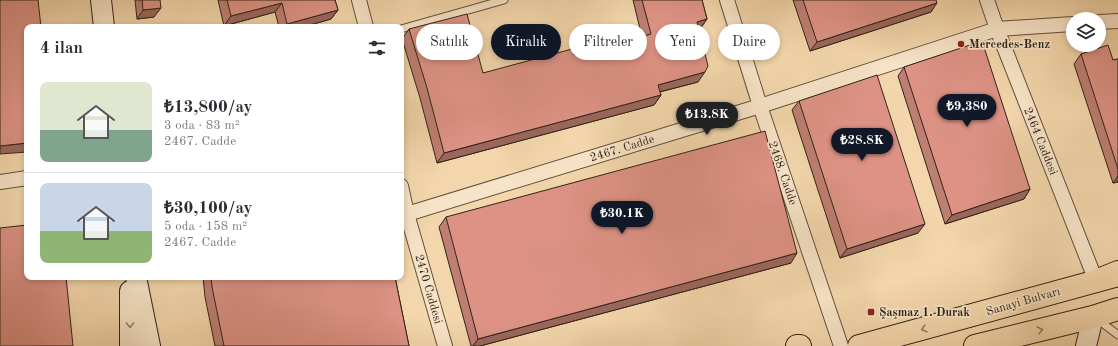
<!DOCTYPE html>
<html lang="tr">
<meta charset="utf-8">
<style>
body{margin:0;font-family:"Old Standard TT",serif;background:#f2f2f3;color:#2b2b33;height:100vh;display:flex;flex-direction:column;font-size:15px;white-space:nowrap}
*{box-sizing:border-box;margin:0}
p{font-size:13px;color:#7c7c81}
.icon{flex:none;width:22px;height:22px;fill:none;stroke:currentColor;stroke-width:2;stroke-linecap:round;stroke-linejoin:round}
.map{position:relative;flex:1;overflow:hidden}
.sheet{position:absolute;left:24px;top:24px;width:380px;height:256px;display:flex;flex-direction:column;background:#fff;border-radius:8px;box-shadow:0 2px 6px #0003}
.sheet>*{flex:none}
.hud{position:absolute;left:416px;top:24px;width:380px;height:36px;display:flex;gap:8px}
.tools{position:absolute;left:1066px;top:12px;display:grid;gap:8px}
.tools a{display:grid;place-items:center;width:40px;height:40px;border-radius:50%;background:#fff;box-shadow:0 2px 6px #0003;font-size:20px}
.price{position:absolute;translate:-50% -34px;padding:0 9px;border-radius:14px;background:#111827;color:#fff;font-size:13px;line-height:26px;filter:drop-shadow(0 1px 2px #0008)}
.price::after{content:'';position:absolute;left:50%;top:24px;width:12px;height:9px;margin-left:-6px;background:inherit;clip-path:polygon(0 0,100% 0,50% 100%)}
.price.on{background:#222;color:#fff}
ul{padding:0;list-style:none}
li{display:flex;align-items:center;gap:12px;height:100px;padding:0 16px}
li+li{border-top:1px solid #e1e1e2}
li span{display:grid;place-items:center;flex:none;width:112px;height:80px;border-radius:8px;color:#555}
li>.icon{margin-inline-start:auto}
span .icon{width:48px;height:48px;fill:#fffc;stroke-width:1}
li b{font-size:17px}
h2{display:flex;justify-content:space-between;align-items:center;height:48px;padding:0 16px;font-size:17px}
.tag{padding:0 14px;border-radius:18px;background:#fff;box-shadow:0 2px 6px #0003;font-size:14px;line-height:36px}
.tag.on{background:#111827;color:#fff}
.map>svg:first-child{display:block}
.lines{fill:none;stroke-linecap:round;stroke-linejoin:round}
.lane-casing{stroke:#61513d;stroke-width:9}
.street-casing{stroke:#61513d;stroke-width:16}
.secondary-casing{stroke:#302518;stroke-width:22}
.primary-casing{stroke:#302518;stroke-width:24}
.highway-casing{stroke:#302518;stroke-width:24}
.lane{stroke:#f7e4c8;stroke-width:7}
.street{stroke:#f7e4c8;stroke-width:14}
.secondary{stroke:#f7e4c8;stroke-width:20}
.primary{stroke:#f3d6ab;stroke-width:22}
.highway{stroke:#f3d6ab;stroke-width:22}
.wall{fill:#be7e72;stroke:#302518}
.shaded-wall{fill:#9b665d;stroke:#302518}
.building{fill:#dd9285;stroke:#302518}
.oneway{stroke:#948470}
.oneway2{stroke:#927e62}
.poi-dot{fill:#8f2418;stroke:#f7e4c8;stroke-width:1.5}
.labels{text-anchor:middle;stroke-width:3.5;stroke-linejoin:round;paint-order:stroke}
.poi-label{font-size:12px;font-weight:bold;fill:#302518;stroke:#f7e4c8;text-anchor:start}
.street-label{font-size:12px;fill:#302518;stroke:#f7e4c8}
</style>
<div class="map">
<svg width="1118" height="346" viewBox="0 0 1118 346">
<rect width="100%" height="100%" fill="#f3d6ab"/>
<filter id="stains"><feTurbulence type="fractalNoise" baseFrequency=".005" numOctaves="4"/><feColorMatrix values="0 0 0 0 .2 0 0 0 0 .09 0 0 0 0 .02 0 0 0 .5 -.17"/></filter>
<radialGradient id="worn" r=".72"><stop offset=".6" stop-color="#630" stop-opacity="0"/><stop offset="1" stop-color="#630" stop-opacity=".3"/></radialGradient>
<g class="lines">
<defs>
<path id="lane" d="M 401,29 L 504,0
M 1097,319 L 1118,335"/>
<path id="street" d="M 359,0 L 366,27
M 727,0 L 760,106 L 841,346
M 987,0 L 997,29 L 1096,281
M 1099,22 L 1118,21
M 0,182 L 27,178
M 401,186 L 407,214 L 445,346
M 407,214 L 760,106 L 997,29 L 1073,24"/>
<path id="secondary" d="M 101,0 L 104,27
M 136,277 L 150,346
M 130,346 L 130,291
M 1086,346 L 1093,317"/>
<path id="primary" d="M 797,346 L 800,346
M 859,346 L 1115,276
M 975,346 L 1093,317 L 1118,309"/>
<path id="highway" d="M 1096,281 L 1118,272"/>
</defs>
<use href="#lane" class="lane-casing"/>
<use href="#street" class="street-casing"/>
<use href="#secondary" class="secondary-casing"/>
<use href="#primary" class="primary-casing"/>
<use href="#highway" class="highway-casing"/>
<use href="#lane" class="lane"/>
<use href="#street" class="street"/>
<use href="#secondary" class="secondary"/>
<use href="#primary" class="primary"/>
<use href="#highway" class="highway"/>
</g>
<path class="wall" d="M 135,0 L 160,0 L 154,17 L 137,19 Z
M 218,0 L 335,0 L 338,10 L 331,19 L 303,27 L 279,27 L 275,12 L 224,26 Z
M 633,0 L 702,0 L 707,19 L 700,29 L 699,29 L 698,82 L 660,92 L 661,95 L 654,105 L 437,163 L 420,98 L 402,39 L 409,29 L 483,73 L 574,55 L 642,37 Z
M 793,0 L 936,0 L 931,12 L 810,51 Z
M 1081,54 L 1113,60 L 1118,59 L 1118,182 L 1113,183 L 1074,64 Z
M 904,67 L 1030,189 L 1024,199 L 945,224 L 898,76 Z
M 799,101 L 918,233 L 840,258 L 792,110 Z
M 446,217 L 791,263 L 480,346 L 471,346 L 439,227 Z
M 203,277 L 395,277 L 409,346 L 215,346 L 205,297 Z"/>
<path class="shaded-wall" d="M 282,3 L 275,12 L 224,26 L 231,16 Z
M 937,3 L 931,12 L 810,51 L 817,42 Z
M 161,8 L 154,17 L 137,19 L 143,10 Z
M 338,10 L 331,19 L 303,27 L 285,27 L 287,24 Z
M 707,19 L 700,29 L 690,32 L 697,22 Z
M 705,72 L 698,82 L 651,94 L 658,85 Z
M 661,95 L 654,105 L 437,163 L 444,153 Z
M 27,143 L 27,152 L 0,154 L 0,146 Z
M 1118,176 L 1118,182 L 1113,183 Z
M 1030,189 L 1024,199 L 945,224 L 952,215 Z
M 925,224 L 918,233 L 840,258 L 847,249 Z
M 797,253 L 791,263 L 480,346 L 473,346 L 478,339 Z"/>
<path class="building" d="M 0,0 L 38,0 L 41,27 L 27,27 L 27,143 L 0,146 Z
M 142,0 L 160,0 L 161,8 L 143,10 Z
M 227,0 L 335,0 L 338,10 L 287,24 L 282,3 L 231,16 Z
M 642,0 L 702,0 L 707,19 L 697,22 L 708,66 L 705,72 L 658,85 L 661,95 L 444,153 L 427,88 L 409,29 L 467,14 L 483,73 L 572,49 L 574,55 L 651,34 Z
M 803,0 L 936,0 L 937,3 L 817,42 Z
M 982,41 L 1030,189 L 952,215 L 904,67 Z
M 1108,45 L 1113,60 L 1118,59 L 1118,169 L 1081,54 Z
M 877,75 L 925,224 L 847,249 L 799,101 Z
M 765,131 L 797,253 L 478,339 L 446,217 Z
M 27,225 L 27,277 L 66,277 L 73,346 L 0,346 L 0,228 Z
M 211,277 L 395,277 L 409,346 L 224,346 L 212,287 Z"/>
<defs><path id="oneway-chevron" d="M-2-3.5L2.5 0L-2 3.5" fill="none" stroke-width="1.6" stroke-linecap="round" stroke-linejoin="round"/></defs>
<use class="oneway" href="#oneway-chevron" transform="translate(130 325) rotate(90)"/>
<g class="oneway2">
<use href="#oneway-chevron" transform="translate(924 329) rotate(164)"/>
<use href="#oneway-chevron" transform="translate(1040 330) rotate(-14)"/>
</g>
<g class="poi-dot">
<circle cx="961" cy="44" r="4"/>
<rect x="867" y="308" width="8" height="8" rx="2"/>
</g>
<g class="labels">
<g class="poi-label">
<text x="969" y="48">Mercedes-Benz</text>
<text x="879" y="316">Şaşmaz 1. Durak</text>
</g>
<g class="street-label">
<text transform="translate(1041 141) rotate(68)" y="4">2464 Caddesi</text>
<text transform="translate(622 148) rotate(-17)" y="4">2467. Cadde</text>
<text transform="translate(783 173) rotate(71)" y="4">2468. Cadde</text>
<text transform="translate(429 289) rotate(74)" y="4">2470 Caddesi</text>
<text transform="translate(1023 301) rotate(-16)" y="4">Sanayi Bulvarı</text>
</g>
</g>
<rect width="100%" height="100%" filter="url(#stains)"/>
<rect width="100%" height="100%" fill="url(#worn)"/>
</svg>
<div class="tools">
<a><svg class="icon" aria-label="layers" viewBox="0 0 24 24"><path d="M12 4l9 5-9 5-9-5zM3 14l9 5 9-5"/></svg></a>
</div>
<b class="price" style="left:967px;top:128px">₺9,380</b>
<b class="price on" style="left:707px;top:136px">₺13.8K</b>
<b class="price" style="left:862px;top:162px">₺28.8K</b>
<b class="price" style="left:622px;top:235px">₺30.1K</b>
<div class="hud">
<a class="tag">Satılık</a>
<a class="tag on">Kiralık</a>
<a class="tag">Filtreler</a>
<a class="tag">Yeni</a>
<a class="tag">Daire</a>
</div>
<section class="sheet">
<h2>4 ilan<svg class="icon" aria-label="filters" viewBox="0 0 24 24"><path d="M4 7h16M4 17h16"/><circle cx="9" cy="7" r="2"/><circle cx="15" cy="17" r="2"/></svg></h2>
<ul>
<li><span style="background:linear-gradient(#dfe7d0 60%,#7fa58c 0)"><svg class="icon" aria-label="home" viewBox="0 0 24 24"><path d="M3 11l9-7 9 7M6 9v11h12V9"/></svg></span><div><b>₺13,800/ay</b><p>3 oda · 83 m²</p><p>2467. Cadde</p></div></li>
<li><span style="background:linear-gradient(#c9d6e8 60%,#8fb573 0)"><svg class="icon" aria-label="home" viewBox="0 0 24 24"><path d="M3 11l9-7 9 7M6 9v11h12V9"/></svg></span><div><b>₺30,100/ay</b><p>5 oda · 158 m²</p><p>2467. Cadde</p></div></li>
</ul>
</section>
</div>
